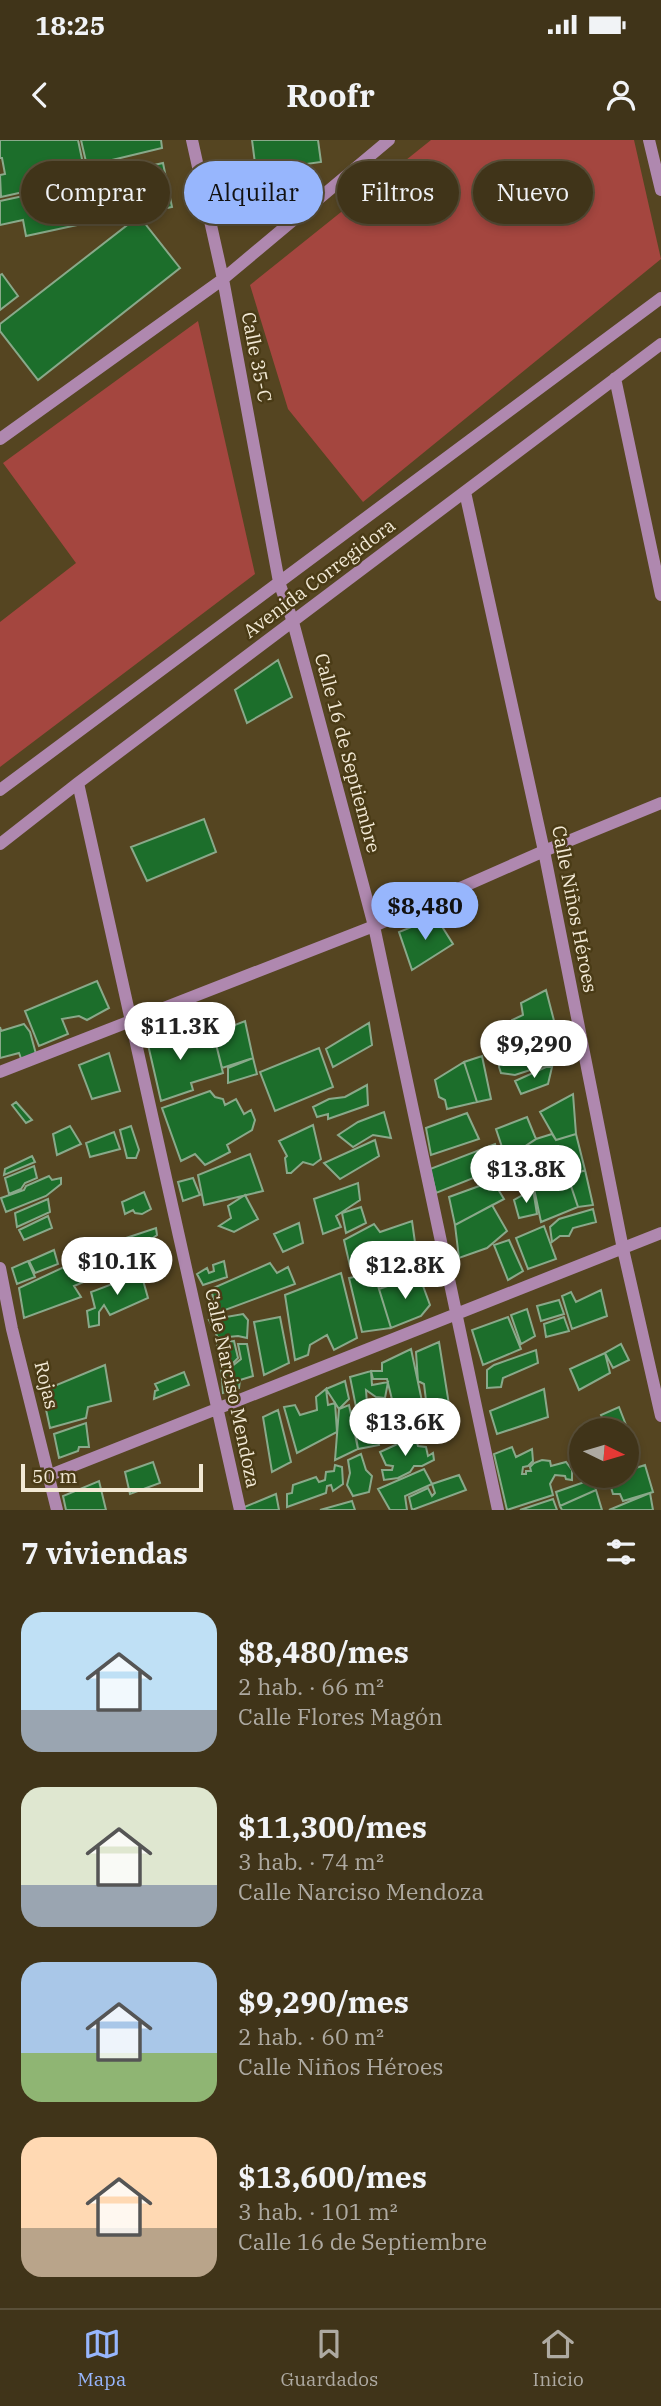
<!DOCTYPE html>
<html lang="es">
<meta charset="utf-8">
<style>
body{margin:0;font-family:"IBM Plex Serif",serif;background:#4b3f26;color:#f1f3f6;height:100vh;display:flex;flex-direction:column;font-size:26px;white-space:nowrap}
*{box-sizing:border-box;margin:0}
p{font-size:23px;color:#aeaaa2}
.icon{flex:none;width:38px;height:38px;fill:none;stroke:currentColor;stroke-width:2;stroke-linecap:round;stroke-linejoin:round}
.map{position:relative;height:1370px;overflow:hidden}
.side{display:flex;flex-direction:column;background:#403419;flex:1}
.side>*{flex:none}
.banner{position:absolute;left:21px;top:21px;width:620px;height:63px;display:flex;gap:14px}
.needle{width:46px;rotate:95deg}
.fabs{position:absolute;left:569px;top:1278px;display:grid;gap:14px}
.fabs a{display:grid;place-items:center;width:70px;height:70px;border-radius:50%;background:#403419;box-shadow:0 4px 10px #0003,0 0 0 2px #594f38;font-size:35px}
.scale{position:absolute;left:21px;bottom:18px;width:182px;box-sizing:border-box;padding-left:7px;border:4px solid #f2e9d5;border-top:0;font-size:19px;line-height:24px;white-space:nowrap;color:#f2e9d5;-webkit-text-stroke:5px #4a3b16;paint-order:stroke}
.price{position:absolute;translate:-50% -60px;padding:0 16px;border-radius:24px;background:#fff;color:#222;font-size:23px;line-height:46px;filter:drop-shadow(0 2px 4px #0008)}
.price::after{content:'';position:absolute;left:50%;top:42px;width:21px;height:16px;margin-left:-10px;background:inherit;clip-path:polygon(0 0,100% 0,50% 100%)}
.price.active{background:#97b6fd;color:#111}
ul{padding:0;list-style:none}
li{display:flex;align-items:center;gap:21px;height:175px;padding:0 21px}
li span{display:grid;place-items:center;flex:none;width:196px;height:140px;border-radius:21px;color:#555}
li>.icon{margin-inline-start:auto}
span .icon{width:84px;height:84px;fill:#fffc;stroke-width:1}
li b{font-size:30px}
h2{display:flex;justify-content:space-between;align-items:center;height:84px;padding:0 21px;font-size:30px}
.pill{padding:0 24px;border-radius:32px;background:#403419;box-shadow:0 4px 10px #0003,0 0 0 2px #594f38;font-size:24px;line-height:63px}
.pill.active{background:#97b6fd;color:#111}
.status{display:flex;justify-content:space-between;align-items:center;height:49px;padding:0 35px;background:#403419;direction:ltr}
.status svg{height:19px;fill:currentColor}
header{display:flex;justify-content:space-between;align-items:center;height:91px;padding:0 21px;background:#403419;font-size:32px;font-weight:800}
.dock{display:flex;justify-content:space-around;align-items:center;height:98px;border-top:2px solid #594f38;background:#403419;font-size:19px;color:#aeaaa2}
.dock a{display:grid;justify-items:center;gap:4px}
.dock .active{color:#97b6fd}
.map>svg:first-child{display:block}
.green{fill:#a4463f}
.building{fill:#1c6e2b;stroke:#89a98a;stroke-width:2}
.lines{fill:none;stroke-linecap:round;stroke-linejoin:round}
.minor{stroke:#af88af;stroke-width:12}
.labels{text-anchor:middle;stroke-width:5;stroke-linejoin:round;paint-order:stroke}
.street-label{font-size:19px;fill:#f2e9d5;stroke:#4a3b16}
</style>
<div class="status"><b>18:25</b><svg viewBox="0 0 49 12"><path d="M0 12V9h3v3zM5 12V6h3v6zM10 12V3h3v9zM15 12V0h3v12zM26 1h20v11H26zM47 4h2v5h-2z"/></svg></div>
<header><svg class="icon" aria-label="back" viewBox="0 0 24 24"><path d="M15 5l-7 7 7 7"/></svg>Roofr<svg class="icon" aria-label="person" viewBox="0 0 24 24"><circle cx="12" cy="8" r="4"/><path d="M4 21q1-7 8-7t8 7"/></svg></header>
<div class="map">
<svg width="661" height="1370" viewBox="0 0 661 1370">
<rect width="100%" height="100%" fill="#554521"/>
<path class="green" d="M 431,0 L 634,0 L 661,119 L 363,362 L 288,269 L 250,145 Z
M 198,181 L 255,434 L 0,627 L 0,482 L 76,423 L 3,323 Z"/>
<path class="building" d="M 0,0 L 78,0 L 86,38 L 1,57 L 0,35 L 5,34 L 2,18 L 0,18 Z
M 81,0 L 161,0 L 162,8 L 87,26 Z
M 252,0 L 318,0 L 321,22 L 256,31 Z
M 163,23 L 172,67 L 100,82 L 91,39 Z
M 88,42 L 96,81 L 26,96 L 23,80 L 0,85 L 0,61 Z
M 139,76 L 180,128 L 38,240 L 0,191 L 0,184 Z
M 2,134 L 18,156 L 0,170 L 0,135 Z
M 278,520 L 292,557 L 247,583 L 235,550 Z
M 204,679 L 216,712 L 147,741 L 131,707 Z
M 436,777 L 453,804 L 412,830 L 399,792 Z
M 97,841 L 109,868 L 87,880 L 79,876 L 62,879 L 68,894 L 39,906 L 25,871 Z
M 546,850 L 564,919 L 515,935 L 501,933 L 499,927 L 501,909 L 514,903 L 512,880 L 523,875 L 521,863 Z
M 214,868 L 219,897 L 193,902 L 188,877 Z
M 245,881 L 253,918 L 222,928 L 216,904 L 222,890 Z
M 181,882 L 187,908 L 216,904 L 223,933 L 191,943 L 193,950 L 161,961 L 146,896 Z
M 369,883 L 372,905 L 333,927 L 326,909 Z
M 24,884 L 30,892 L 36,914 L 22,921 L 19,913 L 0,918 L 0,887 L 1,891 Z
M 319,908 L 333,947 L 275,971 L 260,932 Z
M 109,913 L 120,951 L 92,959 L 79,925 Z
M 482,916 L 491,959 L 477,962 L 464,922 Z
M 253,918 L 257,934 L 228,943 L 228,928 Z
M 464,922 L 477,962 L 447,969 L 445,960 L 439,957 L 435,940 Z
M 546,927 L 552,927 L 548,944 L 521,954 L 515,941 Z
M 367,945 L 368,965 L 328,979 L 328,974 L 317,977 L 313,967 L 329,959 L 345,957 Z
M 210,951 L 215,957 L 223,959 L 225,965 L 236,959 L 244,974 L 251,970 L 255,980 L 252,990 L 227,1005 L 230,1012 L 205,1025 L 195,1014 L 181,1021 L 162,968 Z
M 573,954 L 576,994 L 556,1000 L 540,972 Z
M 16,962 L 32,980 L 26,983 L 12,965 Z
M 384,972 L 391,998 L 373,995 L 353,1007 L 338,995 L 358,982 Z
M 467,973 L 479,999 L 431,1015 L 426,988 Z
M 527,977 L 536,999 L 506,1019 L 496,989 Z
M 313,985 L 321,1019 L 313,1025 L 303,1022 L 291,1033 L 287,1033 L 285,1018 L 287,1016 L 279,1001 Z
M 70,986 L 81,1004 L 57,1015 L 53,994 Z
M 131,986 L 139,1010 L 136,1018 L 127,1018 L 120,990 Z
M 114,992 L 120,1009 L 90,1017 L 86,1003 Z
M 552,994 L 556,1000 L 576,994 L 585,1030 L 568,1037 L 578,1067 L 541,1082 L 530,1029 L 509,1029 L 509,1017 L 536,999 Z
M 375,1000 L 379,1016 L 340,1039 L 324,1023 Z
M 495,1004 L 501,1027 L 436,1053 L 430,1029 Z
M 250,1014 L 263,1051 L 204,1065 L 198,1035 Z
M 32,1016 L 35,1022 L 4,1035 L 5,1029 Z
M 34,1026 L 37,1038 L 25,1043 L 21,1049 L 9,1054 L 5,1038 Z
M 585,1030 L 593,1065 L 578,1067 L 568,1037 Z
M 49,1036 L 52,1040 L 61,1038 L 61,1044 L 46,1056 L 6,1072 L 1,1058 L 24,1050 L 26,1046 Z
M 193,1038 L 200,1055 L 183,1061 L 178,1042 Z
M 493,1041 L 504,1059 L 455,1085 L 449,1057 Z
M 358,1043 L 360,1060 L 336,1076 L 341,1087 L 323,1094 L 314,1059 Z
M 533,1049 L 537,1074 L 519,1078 L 514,1060 Z
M 144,1052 L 151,1069 L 142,1074 L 135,1073 L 133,1070 L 125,1074 L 122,1062 Z
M 245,1055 L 258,1079 L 234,1092 L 219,1086 L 231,1078 L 228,1066 Z
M 48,1059 L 50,1072 L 17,1087 L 15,1073 Z
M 492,1065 L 507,1091 L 487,1108 L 459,1118 L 455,1085 Z
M 361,1067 L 366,1083 L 346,1093 L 342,1073 Z
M 593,1069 L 596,1082 L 573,1088 L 569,1096 L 560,1096 L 552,1102 L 550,1087 L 559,1079 Z
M 48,1076 L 52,1088 L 24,1100 L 19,1090 Z
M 412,1081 L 419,1131 L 382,1144 L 380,1139 L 405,1124 L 394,1105 L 369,1117 L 374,1125 L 350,1126 L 344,1100 L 374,1084 L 380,1092 Z
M 299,1083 L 303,1103 L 283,1112 L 274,1094 Z
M 544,1086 L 556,1119 L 528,1129 L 516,1098 Z
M 156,1088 L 157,1095 L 145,1104 L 145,1113 L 140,1119 L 133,1123 L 125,1123 L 123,1099 Z
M 509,1100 L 523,1131 L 508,1140 L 494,1105 Z
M 393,1108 L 400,1122 L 384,1131 L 384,1135 L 375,1137 L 373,1118 Z
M 54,1110 L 58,1124 L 35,1133 L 29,1121 Z
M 101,1110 L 109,1136 L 86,1141 L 81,1117 Z
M 28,1121 L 35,1137 L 17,1144 L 12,1128 Z
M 77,1121 L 86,1141 L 74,1146 L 81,1157 L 24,1178 L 19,1148 Z
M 224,1121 L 227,1137 L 203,1145 L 197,1134 L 207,1128 L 209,1133 L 214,1131 L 213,1125 Z
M 270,1123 L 277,1133 L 288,1127 L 295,1144 L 217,1173 L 211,1149 Z
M 141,1133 L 148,1158 L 110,1175 L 104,1165 L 99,1172 L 99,1185 L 89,1187 L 87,1171 L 95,1168 L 91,1152 Z
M 341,1133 L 357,1198 L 334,1210 L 327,1195 L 310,1205 L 308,1215 L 295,1220 L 285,1155 Z
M 374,1133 L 391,1188 L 362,1192 L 349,1138 Z
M 419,1135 L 430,1165 L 421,1176 L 391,1188 L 379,1149 Z
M 601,1150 L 607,1176 L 572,1189 L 562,1156 L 571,1152 L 576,1162 Z
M 559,1160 L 564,1174 L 541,1181 L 537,1166 Z
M 527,1169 L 535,1196 L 521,1204 L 511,1175 Z
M 243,1174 L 248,1180 L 247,1198 L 238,1196 L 218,1198 L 209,1180 Z
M 280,1177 L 289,1223 L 264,1235 L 254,1182 Z
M 508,1177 L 521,1209 L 483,1225 L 472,1190 Z
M 564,1177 L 569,1191 L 546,1197 L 544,1184 Z
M 234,1201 L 238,1218 L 231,1225 L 221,1224 L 217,1204 Z
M 439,1202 L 451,1277 L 429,1285 L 424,1244 L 418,1241 L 416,1212 Z
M 238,1204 L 247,1204 L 253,1236 L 240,1240 L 239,1248 L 223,1253 L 221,1226 L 231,1227 L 241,1219 Z
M 621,1204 L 629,1220 L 613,1228 L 605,1213 Z
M 411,1209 L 423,1266 L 397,1280 L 387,1239 L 373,1239 L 371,1231 L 382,1231 L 382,1223 Z
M 536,1210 L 538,1223 L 503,1238 L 501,1247 L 487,1248 L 487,1230 L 494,1225 Z
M 605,1213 L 610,1233 L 579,1250 L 570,1229 Z
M 105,1225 L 111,1261 L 88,1267 L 86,1278 L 50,1288 L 42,1251 Z
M 371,1231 L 372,1245 L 388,1242 L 385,1258 L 376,1257 L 366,1250 L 367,1264 L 356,1267 L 350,1237 Z
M 184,1232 L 189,1245 L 154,1259 L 155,1251 L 158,1250 L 155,1244 Z
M 345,1241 L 349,1259 L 339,1269 L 326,1249 Z
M 326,1249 L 328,1265 L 335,1263 L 337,1292 L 297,1313 L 284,1267 L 295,1265 L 300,1275 L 317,1270 L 316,1257 Z
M 544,1249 L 548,1277 L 497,1294 L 490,1271 Z
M 385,1258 L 398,1296 L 383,1301 L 373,1260 Z
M 367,1264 L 379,1305 L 358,1309 L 352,1271 Z
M 349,1265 L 358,1309 L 335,1320 L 339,1269 Z
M 619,1267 L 626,1285 L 608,1290 L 601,1275 Z
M 278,1270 L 291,1322 L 272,1332 L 263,1277 Z
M 86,1283 L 89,1307 L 79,1307 L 78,1311 L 59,1318 L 54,1294 Z
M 415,1296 L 418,1306 L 426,1307 L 428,1316 L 433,1313 L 434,1320 L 422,1326 L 414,1326 L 410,1332 L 398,1338 L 384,1340 L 382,1330 L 392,1330 L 393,1326 L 386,1325 L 380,1312 Z
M 512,1307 L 516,1317 L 532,1309 L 533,1321 L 528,1326 L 523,1327 L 522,1334 L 526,1334 L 526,1331 L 531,1331 L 530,1327 L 534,1323 L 542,1320 L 550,1321 L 551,1326 L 566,1322 L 572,1330 L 572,1340 L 566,1339 L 565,1336 L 555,1335 L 550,1344 L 553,1355 L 507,1370 L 494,1314 Z
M 361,1314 L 366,1330 L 372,1336 L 369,1352 L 353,1356 L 347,1345 L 350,1333 L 348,1320 Z
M 153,1322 L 160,1343 L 130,1354 L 125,1332 Z
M 335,1325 L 342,1327 L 343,1344 L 333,1351 L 331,1345 L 327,1346 L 326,1353 L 287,1367 L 287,1354 L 292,1353 L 293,1345 L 316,1337 L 319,1342 L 325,1340 L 326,1332 L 334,1331 Z
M 645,1325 L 653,1352 L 623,1361 L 620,1354 L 613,1354 L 608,1337 L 626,1335 L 626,1331 Z
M 424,1329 L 432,1344 L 405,1356 L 407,1370 L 390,1370 L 378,1349 Z
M 459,1335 L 466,1350 L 412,1370 L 409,1357 L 428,1348 L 432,1356 L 435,1353 L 432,1344 Z
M 593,1339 L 596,1350 L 560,1366 L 556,1352 Z
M 99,1341 L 106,1370 L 66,1370 L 63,1356 Z
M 596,1350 L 602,1370 L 562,1370 L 560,1366 Z
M 650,1353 L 653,1370 L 609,1370 Z
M 276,1354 L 279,1370 L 242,1370 L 242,1368 Z
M 553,1359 L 557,1370 L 520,1370 Z
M 352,1361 L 355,1370 L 320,1370 Z"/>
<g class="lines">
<path class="minor" d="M 192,0 L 223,139 L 279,442 L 293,482 L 374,786 L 498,1370
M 649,0 L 661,50
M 615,238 L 661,455
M 0,299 L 223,139 L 389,0
M 465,352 L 544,711 L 623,1109 L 661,1276
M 78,643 L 240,1370
M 0,650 L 661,158
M 0,704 L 78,643 L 661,204
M 0,932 L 374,786 L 544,711 L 661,663
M 0,1128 L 12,1189 L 57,1370
M 50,1335 L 661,1093"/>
</g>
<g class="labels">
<g class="street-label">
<text transform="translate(257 217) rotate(79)" y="7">Calle 35-C</text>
<text transform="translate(319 438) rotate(-37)" y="7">Avenida Corregidora</text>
<text transform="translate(348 613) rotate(75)" y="7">Calle 16 de Septiembre</text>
<text transform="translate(575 769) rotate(79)" y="7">Calle Niños Héroes</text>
<text transform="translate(47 1245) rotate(76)" y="7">Rojas</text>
<text transform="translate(233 1248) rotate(78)" y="7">Calle Narciso Mendoza</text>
</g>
</g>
</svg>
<div class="fabs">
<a><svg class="needle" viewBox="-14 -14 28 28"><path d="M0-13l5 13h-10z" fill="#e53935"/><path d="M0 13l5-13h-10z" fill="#aeaaa2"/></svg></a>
</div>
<div class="scale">50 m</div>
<b class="price active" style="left:425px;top:802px">$8,480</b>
<b class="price" style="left:180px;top:922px">$11.3K</b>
<b class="price" style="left:534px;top:940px">$9,290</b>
<b class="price" style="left:526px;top:1065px">$13.8K</b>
<b class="price" style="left:117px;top:1157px">$10.1K</b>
<b class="price" style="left:405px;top:1161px">$12.8K</b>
<b class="price" style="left:405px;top:1318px">$13.6K</b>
<div class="banner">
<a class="pill">Comprar</a>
<a class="pill active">Alquilar</a>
<a class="pill">Filtros</a>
<a class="pill">Nuevo</a>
</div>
</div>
<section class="side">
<h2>7 viviendas<svg class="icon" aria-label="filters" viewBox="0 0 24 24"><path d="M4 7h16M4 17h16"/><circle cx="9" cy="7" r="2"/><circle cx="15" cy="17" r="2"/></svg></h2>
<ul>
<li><span style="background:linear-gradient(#bfe0f5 70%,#9aa5b1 0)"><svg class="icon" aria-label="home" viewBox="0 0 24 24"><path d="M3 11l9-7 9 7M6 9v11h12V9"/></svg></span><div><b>$8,480/mes</b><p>2 hab. · 66 m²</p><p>Calle Flores Magón</p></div></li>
<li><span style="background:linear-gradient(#dfe7d0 70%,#9aa5b1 0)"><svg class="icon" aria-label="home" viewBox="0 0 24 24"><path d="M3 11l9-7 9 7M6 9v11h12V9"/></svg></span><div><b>$11,300/mes</b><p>3 hab. · 74 m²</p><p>Calle Narciso Mendoza</p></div></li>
<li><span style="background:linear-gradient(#a9c7e8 65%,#8fb573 0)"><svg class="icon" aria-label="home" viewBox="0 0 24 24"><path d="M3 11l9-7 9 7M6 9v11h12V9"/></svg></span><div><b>$9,290/mes</b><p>2 hab. · 60 m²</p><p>Calle Niños Héroes</p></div></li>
<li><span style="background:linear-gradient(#ffd9b3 65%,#b9a48a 0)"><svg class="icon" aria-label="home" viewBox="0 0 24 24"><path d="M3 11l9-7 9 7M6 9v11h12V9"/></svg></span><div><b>$13,600/mes</b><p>3 hab. · 101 m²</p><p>Calle 16 de Septiembre</p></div></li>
</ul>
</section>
<nav class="dock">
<a class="active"><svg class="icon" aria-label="map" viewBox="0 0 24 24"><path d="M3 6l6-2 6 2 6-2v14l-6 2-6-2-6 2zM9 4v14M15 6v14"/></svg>Mapa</a>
<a><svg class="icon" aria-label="saved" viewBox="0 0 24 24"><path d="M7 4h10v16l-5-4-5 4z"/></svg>Guardados</a>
<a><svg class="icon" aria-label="home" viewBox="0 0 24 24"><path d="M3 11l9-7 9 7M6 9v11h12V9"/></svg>Inicio</a>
</nav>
